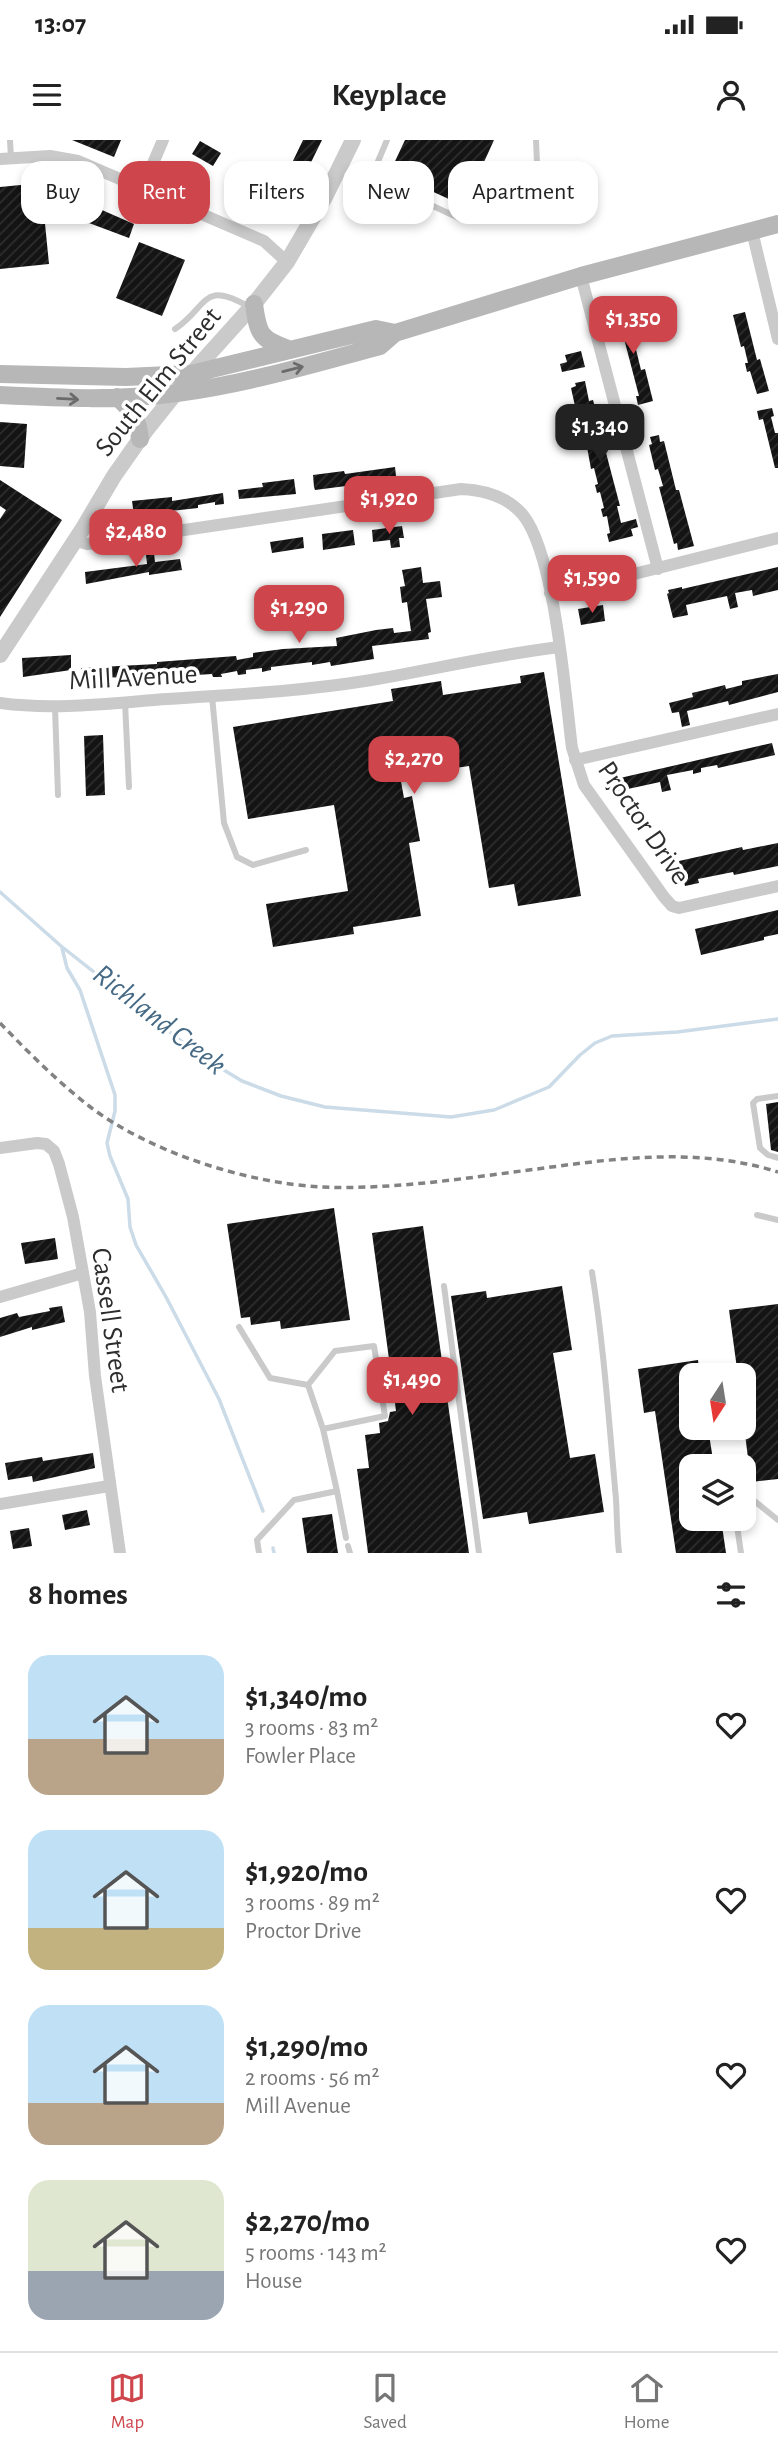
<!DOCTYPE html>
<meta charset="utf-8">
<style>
body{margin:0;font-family:"Alegreya Sans",sans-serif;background:#f2f2f2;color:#222;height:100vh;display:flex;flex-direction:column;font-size:26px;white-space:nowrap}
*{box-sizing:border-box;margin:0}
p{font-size:23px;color:#767676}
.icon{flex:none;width:38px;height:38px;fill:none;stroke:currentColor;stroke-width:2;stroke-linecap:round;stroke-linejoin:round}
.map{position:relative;height:1413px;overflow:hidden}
.side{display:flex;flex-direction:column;background:#fff;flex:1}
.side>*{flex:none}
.top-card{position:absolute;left:21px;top:21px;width:737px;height:63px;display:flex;gap:14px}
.needle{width:46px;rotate:192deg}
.controls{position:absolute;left:679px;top:1223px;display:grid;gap:14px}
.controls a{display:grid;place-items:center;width:77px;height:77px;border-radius:14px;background:#fff;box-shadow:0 4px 10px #0003;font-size:35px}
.price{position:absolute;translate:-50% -60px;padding:0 16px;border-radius:14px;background:#ce454b;color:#fff;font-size:23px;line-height:46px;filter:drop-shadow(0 2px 4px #0008)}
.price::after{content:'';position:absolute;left:50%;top:42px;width:21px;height:16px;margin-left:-10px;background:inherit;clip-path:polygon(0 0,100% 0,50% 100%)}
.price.selected{background:#222;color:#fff}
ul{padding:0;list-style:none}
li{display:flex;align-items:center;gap:21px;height:175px;padding:0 28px}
li span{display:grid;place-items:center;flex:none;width:196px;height:140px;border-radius:21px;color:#555}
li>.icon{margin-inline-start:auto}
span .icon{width:84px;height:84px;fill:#fffc;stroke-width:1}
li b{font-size:30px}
h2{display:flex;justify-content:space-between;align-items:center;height:84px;padding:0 28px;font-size:30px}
.chip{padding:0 24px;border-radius:21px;background:#fff;box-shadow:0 4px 10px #0003;font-size:24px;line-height:63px}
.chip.selected{background:#ce454b;color:#fff}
.status{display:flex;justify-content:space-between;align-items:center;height:49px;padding:0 35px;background:#fff;direction:ltr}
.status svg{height:19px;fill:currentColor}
header{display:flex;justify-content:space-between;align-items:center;height:91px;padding:0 28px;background:#fff;font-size:32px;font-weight:700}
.dock{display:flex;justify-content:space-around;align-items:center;height:98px;border-top:2px solid #e0e0e0;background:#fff;font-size:19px;color:#767676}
.dock a{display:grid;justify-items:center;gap:4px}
.dock .selected{color:#ce454b}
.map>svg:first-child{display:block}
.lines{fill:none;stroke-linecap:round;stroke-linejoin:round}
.stream{stroke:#cbdbe7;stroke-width:3.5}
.building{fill:url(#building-hatch)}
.service{stroke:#cacaca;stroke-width:6}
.minor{stroke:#cacaca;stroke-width:12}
.tertiary{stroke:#cacaca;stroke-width:16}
.secondary{stroke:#b7b7b7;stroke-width:18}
.rail{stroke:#828282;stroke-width:3.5;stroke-dasharray:7 5;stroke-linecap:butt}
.oneway{stroke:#6b6b6b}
.labels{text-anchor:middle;stroke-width:7;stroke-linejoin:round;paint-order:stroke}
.street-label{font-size:28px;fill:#2d2d2d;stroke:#fff}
.water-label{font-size:30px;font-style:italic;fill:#466a85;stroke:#fff}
</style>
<div class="status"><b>13:07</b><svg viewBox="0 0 49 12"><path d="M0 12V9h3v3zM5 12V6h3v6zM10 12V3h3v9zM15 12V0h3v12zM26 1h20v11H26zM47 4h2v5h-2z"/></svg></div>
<header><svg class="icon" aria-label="menu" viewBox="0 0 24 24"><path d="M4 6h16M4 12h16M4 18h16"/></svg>Keyplace<svg class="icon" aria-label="person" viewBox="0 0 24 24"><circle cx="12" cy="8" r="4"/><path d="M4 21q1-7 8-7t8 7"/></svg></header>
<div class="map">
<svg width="778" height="1413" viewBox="0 0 778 1413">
<defs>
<pattern id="building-hatch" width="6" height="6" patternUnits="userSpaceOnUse" patternTransform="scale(1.75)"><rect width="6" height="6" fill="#141414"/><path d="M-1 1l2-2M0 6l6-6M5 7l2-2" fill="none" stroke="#2e2e2e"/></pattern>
</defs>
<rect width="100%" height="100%" fill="#fff"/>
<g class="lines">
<path class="stream" d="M 0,752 L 61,806 L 199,915 L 242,941 L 281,956 L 325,967 L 451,977 L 494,970 L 549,947 L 580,915 L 595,903 L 612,896 L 677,892 L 778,879
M 62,808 L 67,828 L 80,850 L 115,955 L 115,971 L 107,1003 L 110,1016 L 128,1059 L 130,1087 L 136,1105 L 166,1157 L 219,1259 L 263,1371
M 273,1408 L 274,1413"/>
</g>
<path class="building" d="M 72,0 L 121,0 L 114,17 Z
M 303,0 L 322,0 L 288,69 L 282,77 L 268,66 L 284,47 L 281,46 Z
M 405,0 L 494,0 L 464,66 L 390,32 Z
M 200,1 L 221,13 L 213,26 L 192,14 Z
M 182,28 L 202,33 L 199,46 L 179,42 Z
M 41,43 L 49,124 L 0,129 L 0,47 Z
M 95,67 L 134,84 L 129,98 L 89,83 Z
M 139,102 L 185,120 L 162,176 L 116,158 Z
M 636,171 L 638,179 L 632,181 L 634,188 L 631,189 L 641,230 L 645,229 L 653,261 L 638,265 L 636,256 L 639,256 L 622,191 L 606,195 L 604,188 L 621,183 L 619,175 Z
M 745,172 L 757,220 L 760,219 L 769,251 L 757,254 L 750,231 L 747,232 L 745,223 L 748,223 L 744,206 L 741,207 L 733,175 Z
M 581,211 L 585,227 L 562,232 L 560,224 L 567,222 L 565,215 Z
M 585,241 L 589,261 L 593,260 L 602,293 L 598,294 L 602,310 L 605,309 L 620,366 L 617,366 L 621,383 L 636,379 L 638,387 L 631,389 L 633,396 L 609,402 L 607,394 L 610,393 L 607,376 L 603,377 L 601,369 L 604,368 L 600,352 L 597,353 L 595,345 L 598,344 L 594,328 L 591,329 L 582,279 L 578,280 L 577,274 L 570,276 L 568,268 L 575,266 L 571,248 L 576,246 L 575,243 Z
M 772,268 L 774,276 L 771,277 L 775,293 L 778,293 L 778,328 L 775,328 L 763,279 L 759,280 L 757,271 Z
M 0,282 L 27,284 L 24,328 L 0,326 Z
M 659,295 L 660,302 L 664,301 L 676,350 L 679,350 L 694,406 L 678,410 L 677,403 L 674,404 L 659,347 L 663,346 L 658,329 L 655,330 L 649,305 L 652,304 L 650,297 Z
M 395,327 L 396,336 L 346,343 L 346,346 L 315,350 L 314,347 L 313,335 L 344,331 L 345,334 Z
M 294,339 L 296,354 L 239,359 L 238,350 L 263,347 L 262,343 Z
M 0,340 L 62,380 L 0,477 L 0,379 L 6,370 L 0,366 Z
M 223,353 L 224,364 L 215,365 L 215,362 L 198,365 L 198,368 L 134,375 L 132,361 L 172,357 L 172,361 Z
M 402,386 L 404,398 L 399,398 L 400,407 L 391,408 L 390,400 L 373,402 L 372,390 Z
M 353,390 L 355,405 L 323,410 L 322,394 Z
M 303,397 L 304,408 L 272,413 L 270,402 Z
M 153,404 L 155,422 L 180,419 L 182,430 L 149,435 L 149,432 L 86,444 L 85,432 L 147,424 L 145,405 Z
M 421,427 L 423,443 L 440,441 L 442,457 L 426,459 L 431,492 L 428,493 L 429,499 L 372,506 L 374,519 L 331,526 L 330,522 L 312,525 L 312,522 L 271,527 L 271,530 L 262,532 L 262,528 L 246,530 L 246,534 L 238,535 L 237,531 L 221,534 L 222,537 L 213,537 L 212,534 L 164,537 L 147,535 L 147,540 L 138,541 L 138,537 L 82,538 L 81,528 L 157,524 L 157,522 L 236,516 L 237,520 L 253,517 L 253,513 L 283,509 L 337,506 L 336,498 L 376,490 L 393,488 L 394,493 L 411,491 L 407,462 L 402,463 L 400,447 L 405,446 L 402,430 Z
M 778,427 L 778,450 L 753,456 L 752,450 L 735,453 L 738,467 L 730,469 L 727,456 L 686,465 L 688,475 L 673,478 L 667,454 L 669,453 L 668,450 L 682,447 L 682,449 Z
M 603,465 L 605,481 L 581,485 L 578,469 Z
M 71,515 L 71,530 L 23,537 L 22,518 Z
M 544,532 L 581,756 L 518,766 L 514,744 L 489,748 L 469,626 L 400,636 L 404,658 L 412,656 L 420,701 L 409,703 L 421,776 L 353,787 L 354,794 L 273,807 L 266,764 L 348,751 L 334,665 L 248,679 L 233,587 L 393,561 L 391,549 L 441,541 L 443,555 L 521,543 L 520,536 Z
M 778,534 L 778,552 L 729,565 L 728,561 L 687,571 L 690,585 L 682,587 L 679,572 L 672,573 L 669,563 L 693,557 L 692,553 L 725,545 L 726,549 L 742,545 L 742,541 Z
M 103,595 L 105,655 L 86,656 L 84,596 Z
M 772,603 L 775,615 L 718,628 L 717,625 L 701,628 L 701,632 L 693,634 L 693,630 L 667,635 L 671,650 L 662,652 L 660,642 L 614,652 L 613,649 L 606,650 L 604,642 L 611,640 L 610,637 L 619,635 L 620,638 Z
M 778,703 L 778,726 L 734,735 L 733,732 L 698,739 L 699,743 L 685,746 L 679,721 L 742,707 L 743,710 Z
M 778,770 L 778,794 L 764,797 L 764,800 L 701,815 L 695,789 Z
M 778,962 L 778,1012 L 771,1010 L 766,964 Z
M 334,1068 L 350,1180 L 281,1189 L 280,1181 L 251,1185 L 250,1177 L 241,1178 L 227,1084 Z
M 423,1086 L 469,1413 L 368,1413 L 357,1329 L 369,1328 L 365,1295 L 380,1293 L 379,1283 L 388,1281 L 390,1272 L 396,1271 L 372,1093 Z
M 55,1098 L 58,1119 L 25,1124 L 21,1103 Z
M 562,1146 L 572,1210 L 553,1213 L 570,1318 L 595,1314 L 604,1372 L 529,1384 L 527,1372 L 483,1379 L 451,1156 L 486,1151 L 487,1158 Z
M 778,1164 L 778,1339 L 751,1342 L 744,1286 L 744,1236 L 738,1236 L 729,1170 Z
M 62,1166 L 65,1182 L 32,1190 L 32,1187 L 0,1197 L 0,1178 L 17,1173 L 19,1177 L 50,1171 L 49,1168 Z
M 698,1220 L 700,1236 L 691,1236 L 691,1288 L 708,1288 L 714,1326 L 691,1326 L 691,1379 L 721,1379 L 726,1413 L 676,1413 L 655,1271 L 644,1273 L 638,1229 Z
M 93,1313 L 95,1328 L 33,1342 L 32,1336 L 8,1340 L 5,1323 L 42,1317 L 43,1321 Z
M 87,1370 L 90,1385 L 65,1390 L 62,1375 Z
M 332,1374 L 338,1413 L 307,1413 L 302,1378 Z
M 29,1388 L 32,1406 L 13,1409 L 10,1391 Z"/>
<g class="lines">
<path class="service" d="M 10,0 L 11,18
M 340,32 L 364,34 L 461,79 L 489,78 L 520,60 L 537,24 L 536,0
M 371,38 L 387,0
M 175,189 C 208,167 202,139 249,167
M 212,556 L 224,683 L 237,717 L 253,725 L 306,710
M 125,562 L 129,647
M 55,567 L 58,655
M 778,956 L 757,959 L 753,963 L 760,1008 L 768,1015 L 778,1018
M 757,1075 L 778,1080
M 592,1132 C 604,1207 609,1283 616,1359 C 617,1377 617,1395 619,1413
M 444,1146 L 479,1413
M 239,1187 L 270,1238 L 308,1245 L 323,1289 L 337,1351 L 294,1360 L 257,1400 L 259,1413
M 308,1245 L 335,1211 L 374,1206 L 385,1276 L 323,1289
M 337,1351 L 346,1398
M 744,1358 L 752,1359 L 778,1380
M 736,1379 L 741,1413
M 348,1406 L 350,1413"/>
<path class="minor" d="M 0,19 L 50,16 L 78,21 L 264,101 L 287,122
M 142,49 L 163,0
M 752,91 L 778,199
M 581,136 L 658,429
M 74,400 L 87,404 L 110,401 L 461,349 C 484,350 507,356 523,375 C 555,415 565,553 572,608 L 584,645 L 664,757 L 672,766 L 679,768 L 778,746
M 550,453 L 586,446 L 778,398
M 0,563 C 50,570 104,564 154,560 C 224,555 296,552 365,541 C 430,530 494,515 559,507
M 575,620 L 778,574
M 0,1008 L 37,1003 L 46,1004 L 54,1011 L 59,1024 L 73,1077 L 90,1172 L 95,1236 L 120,1413
M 0,1157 L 83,1133
M 0,1364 L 109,1346"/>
<path class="tertiary" d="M 0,515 L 82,390 L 114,336 L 147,289 L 191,234 L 254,164 L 287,122 L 325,57 L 353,0"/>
<path class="secondary" d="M 254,164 C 258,194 260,199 288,209
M 0,234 L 126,237 L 191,234 L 376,189 L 395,193
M 0,255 C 59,258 118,261 177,253 C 246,244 313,224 380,206 L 395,193 L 581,136 L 778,84
M 117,257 C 132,270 138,279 140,299"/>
<path class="rail" d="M 0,883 C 28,912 57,941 89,966 C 149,1012 246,1043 321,1047 C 393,1050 466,1038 537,1029 C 617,1018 699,1007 778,1032"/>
</g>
<defs><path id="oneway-shaft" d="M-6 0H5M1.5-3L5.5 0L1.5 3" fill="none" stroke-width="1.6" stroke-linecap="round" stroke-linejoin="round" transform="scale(1.75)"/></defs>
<g class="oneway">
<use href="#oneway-shaft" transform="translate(293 229) rotate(-14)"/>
<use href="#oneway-shaft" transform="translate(68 259) rotate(3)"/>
</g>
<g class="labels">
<g class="street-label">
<text transform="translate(157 241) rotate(-51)" y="10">South Elm Street</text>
<text transform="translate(133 536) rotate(-3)" y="10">Mill Avenue</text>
<text transform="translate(645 682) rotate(56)" y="10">Proctor Drive</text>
<text transform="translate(112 1180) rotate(82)" y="10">Cassell Street</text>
</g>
<g class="water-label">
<text transform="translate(160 879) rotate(38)" y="10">Richland Creek</text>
</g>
</g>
</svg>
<div class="controls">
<a><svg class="needle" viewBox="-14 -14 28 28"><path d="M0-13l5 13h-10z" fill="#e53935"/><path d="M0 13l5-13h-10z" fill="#767676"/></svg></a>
<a><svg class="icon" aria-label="layers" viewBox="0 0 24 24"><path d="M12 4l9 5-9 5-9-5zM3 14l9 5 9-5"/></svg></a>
</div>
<b class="price" style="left:633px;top:216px">$1,350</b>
<b class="price selected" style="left:600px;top:324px">$1,340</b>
<b class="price" style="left:389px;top:396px">$1,920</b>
<b class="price" style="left:136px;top:429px">$2,480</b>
<b class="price" style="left:592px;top:475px">$1,590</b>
<b class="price" style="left:299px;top:505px">$1,290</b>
<b class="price" style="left:414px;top:656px">$2,270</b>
<b class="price" style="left:412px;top:1277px">$1,490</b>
<div class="top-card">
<a class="chip">Buy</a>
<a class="chip selected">Rent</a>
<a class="chip">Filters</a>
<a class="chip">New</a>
<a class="chip">Apartment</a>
</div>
</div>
<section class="side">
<h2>8 homes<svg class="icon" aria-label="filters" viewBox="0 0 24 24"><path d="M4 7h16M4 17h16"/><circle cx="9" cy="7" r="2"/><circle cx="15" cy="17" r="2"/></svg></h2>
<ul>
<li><span style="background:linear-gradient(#bfe0f5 60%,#b9a48a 0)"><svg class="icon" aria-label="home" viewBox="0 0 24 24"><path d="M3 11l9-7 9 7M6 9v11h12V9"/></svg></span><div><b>$1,340/mo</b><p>3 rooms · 83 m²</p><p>Fowler Place</p></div><svg class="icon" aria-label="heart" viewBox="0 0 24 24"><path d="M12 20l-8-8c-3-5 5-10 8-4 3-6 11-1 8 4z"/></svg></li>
<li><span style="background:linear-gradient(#bfe0f5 70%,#c2b280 0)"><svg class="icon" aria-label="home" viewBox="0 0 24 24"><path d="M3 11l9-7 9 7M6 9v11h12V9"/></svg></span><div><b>$1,920/mo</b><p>3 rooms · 89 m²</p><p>Proctor Drive</p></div><svg class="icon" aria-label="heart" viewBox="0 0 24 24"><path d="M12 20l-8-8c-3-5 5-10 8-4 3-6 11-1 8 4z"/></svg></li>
<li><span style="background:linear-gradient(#bfe0f5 70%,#b9a48a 0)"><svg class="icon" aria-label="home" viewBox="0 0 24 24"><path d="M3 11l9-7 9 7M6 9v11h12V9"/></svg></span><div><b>$1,290/mo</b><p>2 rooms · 56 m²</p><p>Mill Avenue</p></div><svg class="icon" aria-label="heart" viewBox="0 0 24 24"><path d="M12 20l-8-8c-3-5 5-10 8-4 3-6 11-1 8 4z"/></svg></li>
<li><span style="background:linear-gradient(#dfe7d0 65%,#9aa5b1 0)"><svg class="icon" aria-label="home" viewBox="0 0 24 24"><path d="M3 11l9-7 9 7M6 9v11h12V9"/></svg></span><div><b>$2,270/mo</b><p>5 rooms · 143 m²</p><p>House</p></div><svg class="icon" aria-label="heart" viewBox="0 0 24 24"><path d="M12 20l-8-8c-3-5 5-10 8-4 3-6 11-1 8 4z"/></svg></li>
</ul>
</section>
<nav class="dock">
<a class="selected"><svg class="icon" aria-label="map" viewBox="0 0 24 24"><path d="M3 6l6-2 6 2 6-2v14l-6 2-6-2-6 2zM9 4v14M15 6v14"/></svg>Map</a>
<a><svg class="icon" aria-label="saved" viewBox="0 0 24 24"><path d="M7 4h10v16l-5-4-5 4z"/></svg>Saved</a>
<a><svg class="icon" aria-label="home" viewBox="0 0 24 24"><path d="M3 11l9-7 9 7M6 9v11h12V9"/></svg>Home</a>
</nav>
